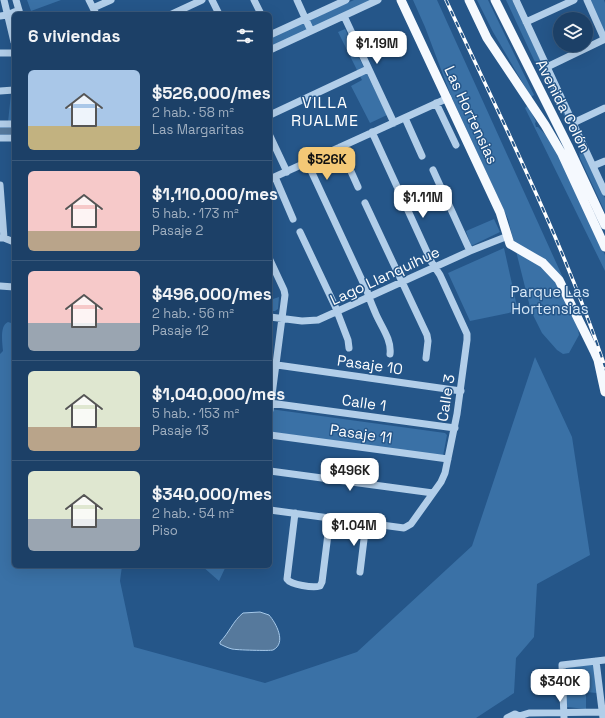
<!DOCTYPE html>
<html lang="es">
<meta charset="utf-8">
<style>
body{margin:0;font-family:"Space Grotesk",sans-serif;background:#294b70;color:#f1f3f6;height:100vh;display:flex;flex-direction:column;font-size:15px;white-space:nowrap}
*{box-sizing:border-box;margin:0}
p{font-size:13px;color:#a0afc0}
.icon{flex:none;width:22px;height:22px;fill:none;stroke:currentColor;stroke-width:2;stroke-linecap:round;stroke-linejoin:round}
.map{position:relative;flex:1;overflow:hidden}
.side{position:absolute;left:12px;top:12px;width:260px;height:556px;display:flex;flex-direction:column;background:#1c4067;border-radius:6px;box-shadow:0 4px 16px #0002,0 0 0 1px #3a597b}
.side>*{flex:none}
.buttons{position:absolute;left:553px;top:12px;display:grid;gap:8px}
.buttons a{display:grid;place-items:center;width:40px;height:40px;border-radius:50%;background:#1c4067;box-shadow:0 4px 16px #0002,0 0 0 1px #3a597b;font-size:20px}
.price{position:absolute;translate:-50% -34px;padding:0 9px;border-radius:8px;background:#fff;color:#222;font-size:13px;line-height:26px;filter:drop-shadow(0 1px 2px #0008)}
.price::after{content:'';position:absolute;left:50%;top:24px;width:12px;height:9px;margin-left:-6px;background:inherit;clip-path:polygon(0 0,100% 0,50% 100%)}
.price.selected{background:#f3c876;color:#111}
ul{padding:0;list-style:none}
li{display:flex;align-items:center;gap:12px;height:100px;padding:0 16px}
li+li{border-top:1px solid #3a597b}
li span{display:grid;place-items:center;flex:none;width:112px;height:80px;border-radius:6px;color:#555}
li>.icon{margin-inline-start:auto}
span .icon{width:48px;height:48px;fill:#fffc;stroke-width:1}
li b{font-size:17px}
h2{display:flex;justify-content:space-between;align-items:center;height:48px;padding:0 16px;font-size:17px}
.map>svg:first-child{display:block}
.green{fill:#3a71a6}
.water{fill:#56799c;stroke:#a6c9ea}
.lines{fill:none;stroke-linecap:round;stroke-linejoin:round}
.canal{stroke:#56799c;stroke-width:6}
.minor{stroke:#b2cee9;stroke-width:7}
.major{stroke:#f5f9fe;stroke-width:9}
.rail-casing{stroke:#fff;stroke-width:3.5}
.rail{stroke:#255689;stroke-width:2;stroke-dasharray:6;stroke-linecap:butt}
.labels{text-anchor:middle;stroke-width:3;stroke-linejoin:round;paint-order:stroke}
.street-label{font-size:15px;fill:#fff;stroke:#255689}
.park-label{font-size:15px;fill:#d6e7f7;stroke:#255689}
.neighbourhood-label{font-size:16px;letter-spacing:1px;fill:#fff;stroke:#255689}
</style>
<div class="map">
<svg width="605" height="718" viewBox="0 0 605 718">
<rect width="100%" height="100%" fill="#255689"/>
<path class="green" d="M 27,0 L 61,0 L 31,11 Z
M 354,0 L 371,0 L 270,47 L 270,38 Z
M 413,0 L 437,0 L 569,291 L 576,314 L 579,335 L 569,353 L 563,354 L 557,350 L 542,333 L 531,311 L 508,219 L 451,96 L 425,27 Z
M 477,0 L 488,0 L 534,95 L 531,97 L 493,32 Z
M 506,0 L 512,0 L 566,115 L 565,117 L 534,60 Z
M 589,0 L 604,0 L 605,3 L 605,34 Z
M 345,29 L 387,115 L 370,123 L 351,86 L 362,80 L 338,32 Z
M 14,93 L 14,122 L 8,122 L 11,94 Z
M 528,105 L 536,122 L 535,123 L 536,127 L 538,127 L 549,138 L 571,180 L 605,255 L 605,271 L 525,108 Z
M 0,123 L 14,123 L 14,132 L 0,132 Z
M 582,150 L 605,198 L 605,212 L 580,158 L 579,151 Z
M 494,219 L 500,232 L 471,246 L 466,231 Z
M 504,248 L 518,311 L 470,321 L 448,273 Z
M 279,297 L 278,309 L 275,311 L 270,311 L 270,300 Z
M 8,322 L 14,324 L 14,566 L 122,566 L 120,581 L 134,647 L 265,683 L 357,652 L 472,546 L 535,357 L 572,437 L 590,555 L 537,584 L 534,637 L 516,658 L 514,693 L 476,718 L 0,718 L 0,354 L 3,351 C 2,341 0,325 8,322 Z
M 270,409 L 445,433 L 447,435 L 443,456 L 270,432 Z
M 202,566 L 226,566 L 219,581 Z
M 595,664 L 597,693 L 586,692 L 586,709 L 567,707 L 565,668 Z"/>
<path class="water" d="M 243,613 L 260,612 L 269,615 C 276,623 287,643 273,650 C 270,651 236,650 232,649 C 228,648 224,646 220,644 L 220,642 C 229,633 233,621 243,613 Z"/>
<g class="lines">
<path class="canal" d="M 0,131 L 14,131"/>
<path class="minor" d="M 4,0 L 14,42
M 16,0 L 20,14
M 89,0 L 96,14
M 212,0 L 219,14
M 254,0 L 261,14
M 297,0 L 311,31
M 516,0 L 605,192
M 93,8 L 111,0
M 172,14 L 202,0
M 0,16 L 7,15 L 19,10
M 344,16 L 394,123
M 526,22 L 574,0
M 270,35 L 346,0
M 270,50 L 378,0
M 0,53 L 14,53
M 547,67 L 603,40 L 603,36 L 587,0
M 0,91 L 14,90
M 436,103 L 456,145
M 270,115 L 368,69
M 405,118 L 422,156
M 573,123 L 605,108
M 0,124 L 14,124
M 270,136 L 287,172
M 0,138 L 14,138
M 340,147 L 358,187
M 307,162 L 367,291 C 369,298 372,305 375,312 C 380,325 392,339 390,354
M 593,166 L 605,161
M 433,170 L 470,251
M 275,177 L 293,219
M 270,179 L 448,98
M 0,185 L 4,238
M 365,203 L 427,335 L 428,341 L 426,358
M 300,232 L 335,306 L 348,340 L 349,348
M 1,238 L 4,238 L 14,242
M 270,260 L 284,290 L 285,295 L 270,410
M 0,286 L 14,287
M 270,317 L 302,321 L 318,320 L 470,251 L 508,236
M 270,364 L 461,391
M 270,403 L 455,428
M 270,435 L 448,459
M 270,471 L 433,493
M 270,510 L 404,528 L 411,524 L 441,482 L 445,473 L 457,414 L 467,340 L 467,334 L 440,275 L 432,263 L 372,132
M 295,513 L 287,579 C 291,585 313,588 320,586 L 322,582 L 330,518
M 360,572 L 366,523
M 596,661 L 603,718
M 519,716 L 529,713 L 605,712
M 507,718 L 515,714 L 519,716
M 564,718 L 562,665 L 605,660"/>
<path class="major" d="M 401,0 L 500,212 L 510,244 L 543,263 L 559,280 L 594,351 L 598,360 L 605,392
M 469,0 L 487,38 L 545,125 L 562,154 L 605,247
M 495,0 L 568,146 L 605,225"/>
<defs>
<path id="rail" d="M 446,0 C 502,121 563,241 605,367"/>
</defs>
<use href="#rail" class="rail-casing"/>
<use href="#rail" class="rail"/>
</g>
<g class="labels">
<g class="street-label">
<text transform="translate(563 106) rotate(63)" y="5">Avenida Colón</text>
<text transform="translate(471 115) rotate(65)" y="5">Las Hortensias</text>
<text transform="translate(385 276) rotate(-25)" y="5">Lago Llanquihue</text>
<text transform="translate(370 365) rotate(8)" y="5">Pasaje 10</text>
<text transform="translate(446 398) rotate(-81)" y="5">Calle 3</text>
<text transform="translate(364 403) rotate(8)" y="5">Calle 1</text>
<text transform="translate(361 434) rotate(8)" y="5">Pasaje 11</text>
</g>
<g class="park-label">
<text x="550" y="297">Parque Las<tspan x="550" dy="17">Hortensias</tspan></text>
</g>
<g class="neighbourhood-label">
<text x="325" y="108">VILLA<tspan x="325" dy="18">RUALME</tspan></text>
</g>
</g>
</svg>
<div class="buttons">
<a><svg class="icon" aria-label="layers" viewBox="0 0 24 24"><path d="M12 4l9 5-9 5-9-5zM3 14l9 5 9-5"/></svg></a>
</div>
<b class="price" style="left:377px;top:65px">$1.19M</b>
<b class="price selected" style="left:327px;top:181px">$526K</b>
<b class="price" style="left:423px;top:219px">$1.11M</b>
<b class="price" style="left:350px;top:492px">$496K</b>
<b class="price" style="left:354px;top:547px">$1.04M</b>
<b class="price" style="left:560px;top:703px">$340K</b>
<section class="side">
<h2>6 viviendas<svg class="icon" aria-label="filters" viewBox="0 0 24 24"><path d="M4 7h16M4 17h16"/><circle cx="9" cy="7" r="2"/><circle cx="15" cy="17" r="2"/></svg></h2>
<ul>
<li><span style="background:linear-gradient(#a9c7e8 70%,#c2b280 0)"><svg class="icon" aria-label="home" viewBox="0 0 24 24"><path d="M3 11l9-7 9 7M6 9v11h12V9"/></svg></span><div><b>$526,000/mes</b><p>2 hab. · 58 m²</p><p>Las Margaritas</p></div></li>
<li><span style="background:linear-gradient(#f6c9c9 75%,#b9a48a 0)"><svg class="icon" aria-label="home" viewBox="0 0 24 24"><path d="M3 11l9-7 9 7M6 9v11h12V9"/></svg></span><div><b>$1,110,000/mes</b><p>5 hab. · 173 m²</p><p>Pasaje 2</p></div></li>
<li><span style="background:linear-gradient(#f6c9c9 65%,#9aa5b1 0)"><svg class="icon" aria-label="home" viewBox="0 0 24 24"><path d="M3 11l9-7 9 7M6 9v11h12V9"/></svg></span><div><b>$496,000/mes</b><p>2 hab. · 56 m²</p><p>Pasaje 12</p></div></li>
<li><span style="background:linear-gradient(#dfe7d0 70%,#b9a48a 0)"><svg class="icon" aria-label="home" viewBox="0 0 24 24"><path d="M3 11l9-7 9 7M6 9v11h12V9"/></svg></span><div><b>$1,040,000/mes</b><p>5 hab. · 153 m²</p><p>Pasaje 13</p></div></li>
<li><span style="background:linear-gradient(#dfe7d0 60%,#9aa5b1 0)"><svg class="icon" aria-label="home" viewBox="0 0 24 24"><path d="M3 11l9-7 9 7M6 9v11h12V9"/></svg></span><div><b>$340,000/mes</b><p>2 hab. · 54 m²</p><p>Piso</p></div></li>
</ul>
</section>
</div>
